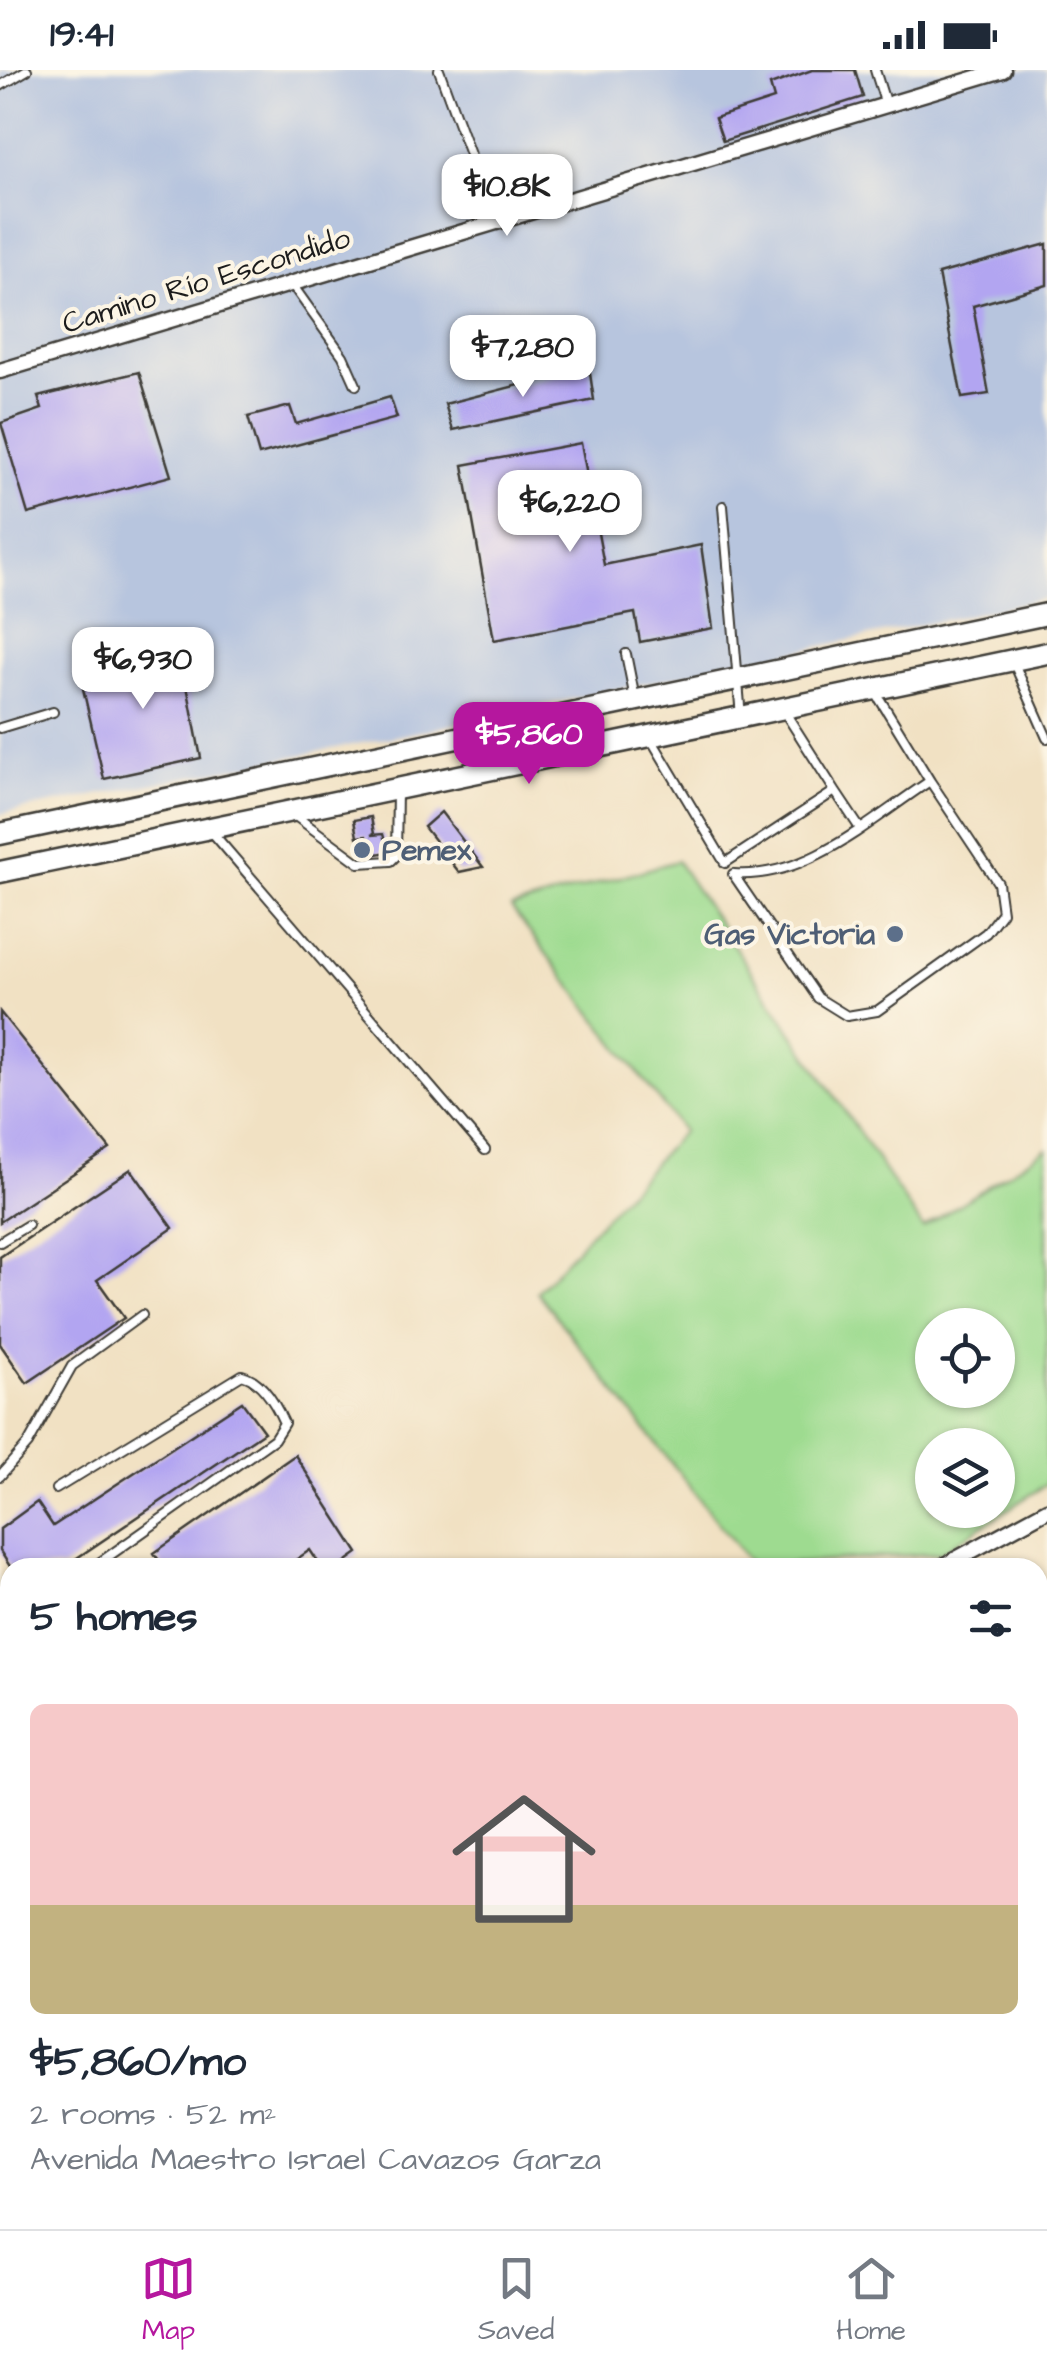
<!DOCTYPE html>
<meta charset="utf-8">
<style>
body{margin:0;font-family:"Architects Daughter",sans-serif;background:#f6f6f7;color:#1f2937;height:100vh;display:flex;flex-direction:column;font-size:38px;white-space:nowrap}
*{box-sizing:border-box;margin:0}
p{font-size:32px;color:#747a83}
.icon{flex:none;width:55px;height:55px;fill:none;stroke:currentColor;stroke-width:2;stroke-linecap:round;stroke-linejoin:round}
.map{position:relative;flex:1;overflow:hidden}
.sheet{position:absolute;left:0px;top:1488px;width:1048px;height:672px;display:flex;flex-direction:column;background:#fff;border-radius:30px 30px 0 0;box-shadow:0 2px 8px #0004}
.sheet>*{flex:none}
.buttons{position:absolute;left:915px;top:1238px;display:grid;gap:20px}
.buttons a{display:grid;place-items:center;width:100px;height:100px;border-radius:50%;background:#fff;box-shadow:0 2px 8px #0004;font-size:50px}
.price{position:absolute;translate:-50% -85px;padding:0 22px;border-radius:20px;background:#fff;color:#222;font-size:32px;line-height:65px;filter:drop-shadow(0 2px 5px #0008)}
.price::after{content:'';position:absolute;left:50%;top:60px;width:30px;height:22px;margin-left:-15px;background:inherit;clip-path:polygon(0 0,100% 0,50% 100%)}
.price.on{background:#b5179e;color:#fff}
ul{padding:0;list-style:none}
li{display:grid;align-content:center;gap:20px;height:530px;padding:0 30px}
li+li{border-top:2px solid #e0e1e3}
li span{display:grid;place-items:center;height:310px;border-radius:15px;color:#555}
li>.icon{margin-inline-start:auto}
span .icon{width:180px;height:180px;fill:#fffc;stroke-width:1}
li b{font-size:42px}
h2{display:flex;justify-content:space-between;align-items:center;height:120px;padding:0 30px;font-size:42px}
.status{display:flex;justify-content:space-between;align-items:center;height:70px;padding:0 50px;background:#fff;direction:ltr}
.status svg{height:28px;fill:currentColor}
.tabs{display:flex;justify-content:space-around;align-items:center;height:140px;border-top:2px solid #e0e1e3;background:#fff;font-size:28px;color:#747a83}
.tabs a{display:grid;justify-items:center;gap:5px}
.tabs .on{color:#b5179e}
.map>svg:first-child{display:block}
.industrial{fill:#b7c5de}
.green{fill:#9edb90;stroke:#5d7c56;stroke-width:2.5;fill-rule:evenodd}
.building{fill:#b2a5f1}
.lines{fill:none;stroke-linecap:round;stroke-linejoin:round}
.lane-casing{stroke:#3c3a35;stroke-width:12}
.street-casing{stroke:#3c3a35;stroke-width:19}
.secondary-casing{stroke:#3c3a35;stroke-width:25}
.primary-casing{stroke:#3c3a35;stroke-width:28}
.lane{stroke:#fff;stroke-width:8}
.street{stroke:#fff;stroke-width:14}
.secondary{stroke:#fff;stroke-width:20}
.primary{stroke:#fff;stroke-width:22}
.service-dot{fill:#5c6f8a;stroke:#fcf5e5;stroke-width:4}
.labels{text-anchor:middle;stroke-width:8;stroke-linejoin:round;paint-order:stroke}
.street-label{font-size:30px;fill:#1c1c1c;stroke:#fcf5e5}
.service-label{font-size:30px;font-weight:bold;fill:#4e5e75;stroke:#fcf5e5;text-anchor:start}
</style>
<div class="status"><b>19:41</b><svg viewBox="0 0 49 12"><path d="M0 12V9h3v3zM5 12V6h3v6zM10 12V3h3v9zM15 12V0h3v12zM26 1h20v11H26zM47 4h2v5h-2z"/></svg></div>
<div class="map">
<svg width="1047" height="2159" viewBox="0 0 1047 2159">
<rect width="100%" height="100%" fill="#fcf5e5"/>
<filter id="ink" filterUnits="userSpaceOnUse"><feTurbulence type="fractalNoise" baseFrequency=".01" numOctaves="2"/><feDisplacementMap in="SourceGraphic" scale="20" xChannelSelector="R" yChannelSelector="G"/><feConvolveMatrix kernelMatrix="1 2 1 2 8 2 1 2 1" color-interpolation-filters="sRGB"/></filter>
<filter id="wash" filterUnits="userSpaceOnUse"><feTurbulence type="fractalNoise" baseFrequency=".0048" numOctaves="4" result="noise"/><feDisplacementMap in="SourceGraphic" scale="40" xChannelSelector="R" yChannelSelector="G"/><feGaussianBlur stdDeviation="2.25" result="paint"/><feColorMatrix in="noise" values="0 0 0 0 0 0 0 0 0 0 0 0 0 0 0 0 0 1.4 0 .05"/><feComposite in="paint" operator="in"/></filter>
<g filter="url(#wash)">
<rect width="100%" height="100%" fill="#f1e1c3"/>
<path class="industrial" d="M 0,0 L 1047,0 L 1047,528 L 418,662 L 0,744 Z"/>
<path class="green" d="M 677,791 L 923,1158 L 1047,1078 L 1047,1414 L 940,1483 L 753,1497 L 537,1222 L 683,1061 L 511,838 ZM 998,1255 L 998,1320 L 932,1320 L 932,1255 ZM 998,1375 L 998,1440 L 932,1440 L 932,1375 Z
M 1047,1818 L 1047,1872 L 1038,1856 L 1038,1823 Z
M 1041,1999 L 1047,2009 L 1047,2159 L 765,2159 L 780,2150 L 1038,2150 L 1038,2001 Z
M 0,2041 L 10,2057 L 10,2150 L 71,2150 L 77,2159 L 0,2159 Z"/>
<g id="blocks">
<path class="building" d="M 812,0 L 855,0 L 863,27 L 723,71 L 715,48 L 774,29 L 770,15 Z
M 1047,174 L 1047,215 L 973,236 L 989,324 L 962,328 L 938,204 Z
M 589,297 L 594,330 L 453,360 L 445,334 Z
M 139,302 L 171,406 L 28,444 L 1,353 L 42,339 L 38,327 Z
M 390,327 L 397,348 L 259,385 L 248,347 L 290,336 L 296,354 Z
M 581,373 L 604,495 L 701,475 L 713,558 L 640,572 L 635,543 L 494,570 L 463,395 Z
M 178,569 L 201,688 L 104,709 L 81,610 L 130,600 L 125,579 Z
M 441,742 L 483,797 L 459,802 L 424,757 Z
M 371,747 L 374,764 L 371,765 L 383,764 L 388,782 L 371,785 L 366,766 L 357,767 L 354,750 Z
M 0,942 L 110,1079 L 0,1152 Z
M 131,1099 L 173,1158 L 97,1210 L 124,1248 L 27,1313 L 0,1274 L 0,1187 Z
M 242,1332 L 264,1362 L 62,1498 L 11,1498 L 0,1481 L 0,1459 L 37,1432 L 53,1456 Z
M 295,1385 L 358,1483 L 337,1498 L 322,1498 L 310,1480 L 284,1498 L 164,1498 L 154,1483 Z"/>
</g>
</g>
<g filter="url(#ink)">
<use href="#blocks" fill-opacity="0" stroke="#3c3a35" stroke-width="2.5"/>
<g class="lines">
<defs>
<path id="lane" d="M 439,0 L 494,150
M 875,0 L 886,35
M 0,16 L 27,0
M 291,213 L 343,286 L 356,315
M 723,436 L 741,647
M 626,584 L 635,629
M 1013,591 L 1047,668
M 0,658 L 53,642
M 651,669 L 725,793 L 835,721 L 784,641
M 835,721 L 859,757
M 294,745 L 359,793 L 391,791 L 396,786 L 397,721
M 211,761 L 485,1080
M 733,804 L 818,928 L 847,946 L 877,941 L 986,863 L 1002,842 L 998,813 L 930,711
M 734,804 C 808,809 870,750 930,711 L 876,623
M 0,1172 L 28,1155
M 0,1406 L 28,1374 L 72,1296 L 142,1245
M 56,1419 L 242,1305 C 262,1310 276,1335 284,1353 L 274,1369 L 92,1498
M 0,1528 L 10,1533
M 0,1804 L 10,1797
M 0,1870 L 10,1866
M 206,2150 L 212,2159
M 323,2150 L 328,2159
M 698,2150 L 702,2159
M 718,2159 L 733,2150"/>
<path id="street" d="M 0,301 L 1003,0
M 940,1498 L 1047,1440
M 1038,1572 L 1047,1567
M 1038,1680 L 1047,1696
M 1038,1889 L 1047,1906"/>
<path id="secondary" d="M 0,764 L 1047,544
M 0,802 L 1047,583"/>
<path id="primary" d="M 0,1907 L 10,1922
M 0,1978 L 10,1993
M 115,2150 L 121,2159
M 159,2150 L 165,2159"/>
</defs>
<use href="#lane" class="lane-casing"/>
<use href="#street" class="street-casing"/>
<use href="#secondary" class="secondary-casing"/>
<use href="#primary" class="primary-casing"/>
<use href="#lane" class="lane"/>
<use href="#street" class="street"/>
<use href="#secondary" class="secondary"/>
<use href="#primary" class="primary"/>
</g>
</g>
<g class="service-dot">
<circle cx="362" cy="780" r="10"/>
<circle cx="895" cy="864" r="10"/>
</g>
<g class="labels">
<g class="street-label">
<text transform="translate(206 210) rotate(-17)" y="10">Camino Río Escondido</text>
</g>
<g class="service-label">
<text x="382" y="790">Pemex</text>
<text x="875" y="874" text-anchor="end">Gas Victoria</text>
</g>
</g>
</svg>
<div class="buttons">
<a><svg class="icon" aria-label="locate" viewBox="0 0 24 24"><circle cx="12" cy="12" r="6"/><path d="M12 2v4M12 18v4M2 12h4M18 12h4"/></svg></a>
<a><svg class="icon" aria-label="layers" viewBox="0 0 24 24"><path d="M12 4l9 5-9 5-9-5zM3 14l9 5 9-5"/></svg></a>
</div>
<b class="price" style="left:507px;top:169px">$10.8K</b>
<b class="price" style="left:523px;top:330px">$7,280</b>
<b class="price" style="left:570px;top:485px">$6,220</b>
<b class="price" style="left:143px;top:642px">$6,930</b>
<b class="price on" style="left:529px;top:717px">$5,860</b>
<section class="sheet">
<h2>5 homes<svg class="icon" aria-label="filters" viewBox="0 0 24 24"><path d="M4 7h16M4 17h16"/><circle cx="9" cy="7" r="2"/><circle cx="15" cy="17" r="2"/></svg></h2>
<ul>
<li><span style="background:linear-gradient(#f6c9c9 65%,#c2b280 0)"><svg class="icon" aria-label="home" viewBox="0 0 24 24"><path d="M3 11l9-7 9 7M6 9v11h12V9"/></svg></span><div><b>$5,860/mo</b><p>2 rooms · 52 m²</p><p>Avenida Maestro Israel Cavazos Garza</p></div></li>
</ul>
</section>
</div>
<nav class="tabs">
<a class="on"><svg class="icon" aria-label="map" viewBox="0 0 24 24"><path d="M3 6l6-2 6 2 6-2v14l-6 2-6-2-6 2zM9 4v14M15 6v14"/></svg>Map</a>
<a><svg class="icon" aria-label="saved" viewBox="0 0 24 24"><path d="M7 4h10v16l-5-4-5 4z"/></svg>Saved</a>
<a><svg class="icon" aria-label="home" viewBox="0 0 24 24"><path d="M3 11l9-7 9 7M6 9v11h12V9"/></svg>Home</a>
</nav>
